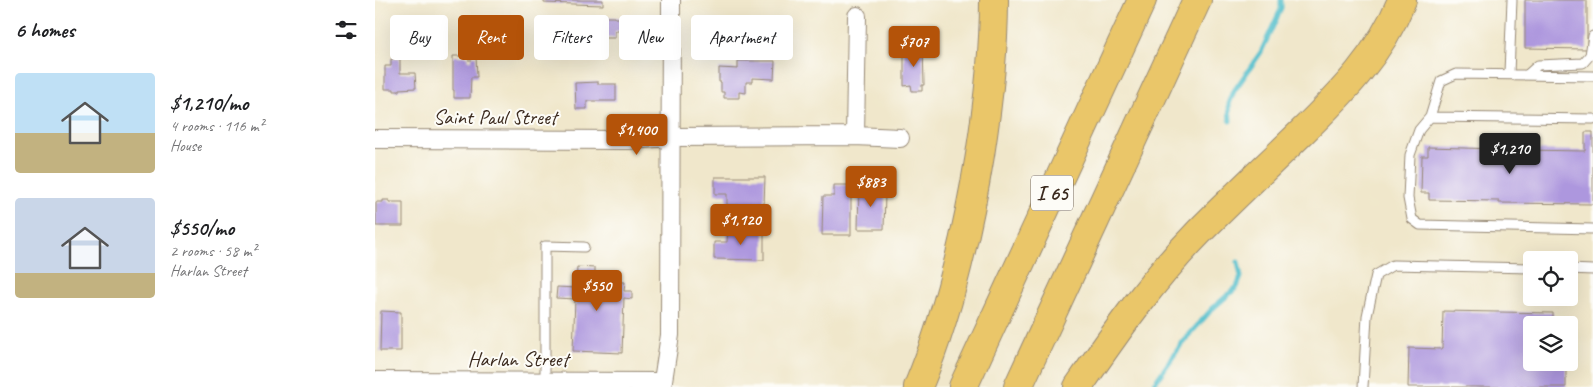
<!DOCTYPE html>
<meta charset="utf-8">
<style>
body{margin:0;font-family:Caveat,sans-serif;background:#f2f2f2;color:#202124;height:100vh;display:flex;flex-direction:column;font-size:19px;white-space:nowrap}
*{box-sizing:border-box;margin:0}
p{font-size:16px;color:#757577}
.icon{flex:none;width:28px;height:28px;fill:none;stroke:currentColor;stroke-width:2;stroke-linecap:round;stroke-linejoin:round}
.map{position:relative;flex:1;overflow:hidden}
.sheet{display:flex;flex-direction:column;background:#fff;width:375px}
.sheet>*{flex:none}
.banner{position:absolute;left:15px;top:15px;width:475px;height:45px;display:flex;gap:10px}
.fabs{position:absolute;left:1148px;top:251px;display:grid;gap:10px}
.fabs a{display:grid;place-items:center;width:55px;height:55px;border-radius:5px;background:#fff;box-shadow:0 5px 20px #0002;font-size:25px}
.price{position:absolute;translate:-50% -42px;padding:0 11px;border-radius:5px;background:#b45309;color:#fff;font-size:16px;line-height:32px;filter:drop-shadow(0 1px 2px #0008)}
.price::after{content:'';position:absolute;left:50%;top:30px;width:15px;height:11px;margin-left:-8px;background:inherit;clip-path:polygon(0 0,100% 0,50% 100%)}
.price.selected{background:#222;color:#fff}
ul{padding:0;list-style:none}
li{display:flex;align-items:center;gap:15px;height:125px;padding:0 15px}
li span{display:grid;place-items:center;flex:none;width:140px;height:100px;border-radius:5px;color:#555}
li>.icon{margin-inline-start:auto}
span .icon{width:60px;height:60px;fill:#fffc;stroke-width:1}
li b{font-size:21px}
h2{display:flex;justify-content:space-between;align-items:center;height:60px;padding:0 15px;font-size:21px}
.tag{padding:0 18px;border-radius:5px;background:#fff;box-shadow:0 5px 20px #0002;font-size:18px;line-height:45px}
.tag.selected{background:#b45309;color:#fff}
main{display:flex;flex:1;min-height:0}
.map>svg:first-child{display:block}
.lines{fill:none;stroke-linecap:round;stroke-linejoin:round}
.stream{stroke:#51becb;stroke-width:5}
.building{fill:#ad97de}
.lane-casing{stroke:#968874;stroke-width:11}
.street-casing{stroke:#968874;stroke-width:20}
.highway-casing{stroke:#968874;stroke-width:30}
.lane{stroke:#fff;stroke-width:9}
.street{stroke:#fff;stroke-width:18}
.highway{stroke:#eac669;stroke-width:28}
.labels{text-anchor:middle;stroke-width:4;stroke-linejoin:round;paint-order:stroke}
.shield{fill:#fdfcf7;stroke:#75695f;stroke-width:1}
.shield-label{font-size:20px;font-weight:bold;fill:#3b2a1e}
.street-label{font-size:21px;fill:#3b2a1e;stroke:#fdfcf7}
</style>
<main>
<section class="sheet">
<h2>6 homes<svg class="icon" aria-label="filters" viewBox="0 0 24 24"><path d="M4 7h16M4 17h16"/><circle cx="9" cy="7" r="2"/><circle cx="15" cy="17" r="2"/></svg></h2>
<ul>
<li><span style="background:linear-gradient(#bfe0f5 60%,#c2b280 0)"><svg class="icon" aria-label="home" viewBox="0 0 24 24"><path d="M3 11l9-7 9 7M6 9v11h12V9"/></svg></span><div><b>$1,210/mo</b><p>4 rooms · 116 m²</p><p>House</p></div></li>
<li><span style="background:linear-gradient(#c9d6e8 75%,#c2b280 0)"><svg class="icon" aria-label="home" viewBox="0 0 24 24"><path d="M3 11l9-7 9 7M6 9v11h12V9"/></svg></span><div><b>$550/mo</b><p>2 rooms · 58 m²</p><p>Harlan Street</p></div></li>
</ul>
</section>
<div class="map">
<svg width="1218" height="387" viewBox="0 0 1218 387">
<rect width="100%" height="100%" fill="#fdfcf7"/>
<filter id="ink" filterUnits="userSpaceOnUse"><feTurbulence type="fractalNoise" baseFrequency=".02" numOctaves="2"/><feDisplacementMap in="SourceGraphic" scale="10" xChannelSelector="R" yChannelSelector="G"/><feConvolveMatrix kernelMatrix="1 2 1 2 8 2 1 2 1" color-interpolation-filters="sRGB"/></filter>
<filter id="wash" filterUnits="userSpaceOnUse"><feTurbulence type="fractalNoise" baseFrequency=".0096" numOctaves="4" result="noise"/><feDisplacementMap in="SourceGraphic" scale="20" xChannelSelector="R" yChannelSelector="G"/><feGaussianBlur stdDeviation="1.12" result="paint"/><feColorMatrix in="noise" values="0 0 0 0 0 0 0 0 0 0 0 0 0 0 0 0 0 1.4 0 .05"/><feComposite in="paint" operator="in"/></filter>
<g filter="url(#wash)">
<rect width="100%" height="100%" fill="#f0e7cb"/>
<g class="lines">
<path class="stream" d="M 855,121 L 854,104 L 859,91 L 886,52 L 906,9 L 906,0
M 777,387 L 808,342 L 837,309 L 862,287 L 866,277 L 863,262"/>
</g>
<g id="blocks">
<path class="building" d="M 169,0 L 228,0 L 228,5 L 169,3 Z
M 1150,0 L 1212,0 L 1212,49 L 1150,48 Z
M 198,17 L 240,17 L 240,18 L 246,18 L 246,31 L 240,31 L 240,38 L 198,38 Z
M 548,44 L 549,85 L 547,85 L 547,91 L 537,91 L 536,85 L 529,86 L 529,51 L 539,51 L 539,45 Z
M 78,56 L 93,56 L 93,60 L 97,60 L 97,56 L 101,56 L 102,77 L 96,77 L 95,98 L 79,98 L 79,90 L 78,90 Z
M 25,58 L 25,73 L 40,73 L 41,88 L 24,89 L 24,91 L 19,91 L 19,89 L 10,89 L 10,66 L 16,66 L 16,59 Z
M 363,61 L 400,61 L 399,79 L 377,78 L 377,82 L 371,82 L 371,93 L 364,92 L 364,98 L 349,98 L 349,92 L 346,92 L 346,82 L 344,82 L 344,68 L 363,69 Z
M 223,82 L 223,84 L 241,84 L 241,101 L 212,101 L 212,109 L 201,109 L 200,83 Z
M 1210,132 L 1218,132 L 1218,204 L 1124,203 L 1124,201 L 1054,200 L 1054,193 L 1046,193 L 1047,156 L 1053,156 L 1053,147 L 1124,149 L 1124,147 L 1149,148 L 1149,150 L 1210,151 Z
M 340,177 L 390,177 L 389,205 L 352,205 L 352,194 L 340,194 Z
M 459,185 L 476,185 L 476,235 L 447,235 L 448,196 L 459,196 Z
M 484,185 L 502,185 L 502,194 L 510,194 L 509,229 L 483,229 Z
M 8,200 L 14,200 L 14,202 L 28,202 L 28,226 L 1,226 L 1,202 L 8,202 Z
M 353,231 L 389,232 L 389,260 L 339,259 L 339,242 L 352,242 Z
M 202,267 L 220,268 L 220,281 L 250,282 L 249,291 L 257,291 L 257,299 L 249,298 L 247,353 L 198,351 L 200,299 L 181,298 L 182,287 L 201,288 Z
M 6,311 L 26,312 L 26,351 L 5,351 Z
M 1068,311 L 1178,313 L 1178,325 L 1156,325 L 1156,362 L 1191,362 L 1191,387 L 1033,387 L 1034,348 L 1067,349 Z"/>
</g>
</g>
<g filter="url(#ink)">
<use href="#blocks" fill-opacity="0" stroke="#968874" stroke-width="1"/>
<g class="lines">
<defs>
<path id="lane" d="M 1134,73 L 1137,0
M 1153,74 L 1163,65 L 1208,63 L 1215,55 L 1218,36
M 1055,117 L 1066,81 L 1081,74 L 1218,76
M 1218,119 L 1055,117 L 1044,130 L 1035,155 L 1033,198 L 1037,219 L 1045,225 L 1218,229
M 1194,269 L 1218,270
M 170,381 L 170,246 L 209,247
M 988,387 L 992,316 L 1001,275 L 1018,265 L 1156,268"/>
<path id="street" d="M 480,136 L 482,16
M 0,139 L 253,140 L 296,137 L 480,136 L 525,138
M 0,381 L 287,382
M 287,387 L 295,335 L 296,0"/>
<path id="highway" d="M 543,387 C 574,313 592,234 605,155 C 613,104 619,52 619,0
M 588,387 L 767,0
M 643,387 L 822,0
M 703,387 C 741,332 777,280 824,232 C 857,199 891,167 925,134 C 966,94 1005,55 1027,0"/>
</defs>
<use href="#lane" class="lane-casing"/>
<use href="#street" class="street-casing"/>
<use href="#highway" class="highway-casing"/>
<use href="#lane" class="lane"/>
<use href="#street" class="street"/>
<use href="#highway" class="highway"/>
</g>
</g>
<g class="labels">
<rect class="shield" x="656" y="175.5" width="42" height="35" rx="4"/>
<g class="shield-label">
<text x="677" y="200">I 65</text>
</g>
<g class="street-label">
<text x="120" y="124">Saint Paul Street</text>
<text x="143" y="366">Harlan Street</text>
</g>
</g>
</svg>
<div class="fabs">
<a><svg class="icon" aria-label="locate" viewBox="0 0 24 24"><circle cx="12" cy="12" r="6"/><path d="M12 2v4M12 18v4M2 12h4M18 12h4"/></svg></a>
<a><svg class="icon" aria-label="layers" viewBox="0 0 24 24"><path d="M12 4l9 5-9 5-9-5zM3 14l9 5 9-5"/></svg></a>
</div>
<b class="price" style="left:539px;top:68px">$707</b>
<b class="price" style="left:262px;top:156px">$1,400</b>
<b class="price selected" style="left:1135px;top:175px">$1,210</b>
<b class="price" style="left:496px;top:208px">$883</b>
<b class="price" style="left:366px;top:246px">$1,120</b>
<b class="price" style="left:222px;top:312px">$550</b>
<div class="banner">
<a class="tag">Buy</a>
<a class="tag selected">Rent</a>
<a class="tag">Filters</a>
<a class="tag">New</a>
<a class="tag">Apartment</a>
</div>
</div>
</main>
